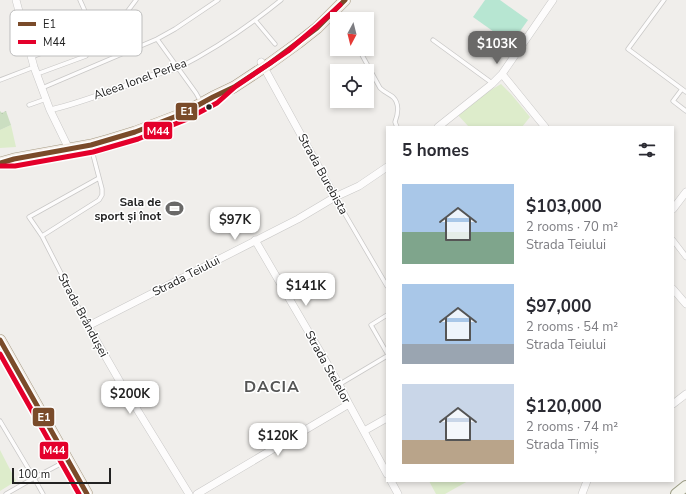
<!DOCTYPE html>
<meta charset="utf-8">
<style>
body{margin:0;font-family:"Nunito Sans",sans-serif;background:#f2f2f3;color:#2b2b33;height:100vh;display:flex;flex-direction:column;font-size:15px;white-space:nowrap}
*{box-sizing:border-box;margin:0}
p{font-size:13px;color:#7c7c81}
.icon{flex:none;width:22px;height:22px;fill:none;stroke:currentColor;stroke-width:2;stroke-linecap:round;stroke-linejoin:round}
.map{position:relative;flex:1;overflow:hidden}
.details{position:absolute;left:386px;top:126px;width:288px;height:356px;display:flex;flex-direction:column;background:#fff;border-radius:0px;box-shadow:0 2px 6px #0003}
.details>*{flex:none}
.needle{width:26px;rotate:187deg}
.tools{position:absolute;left:330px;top:12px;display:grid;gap:8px}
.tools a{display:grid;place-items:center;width:44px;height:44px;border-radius:0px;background:#fff;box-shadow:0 2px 6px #0003;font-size:20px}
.scale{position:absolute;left:12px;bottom:10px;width:99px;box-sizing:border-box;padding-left:4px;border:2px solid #222;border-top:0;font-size:11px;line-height:14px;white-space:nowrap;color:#222;-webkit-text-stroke:3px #fff;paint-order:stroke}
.price{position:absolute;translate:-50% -34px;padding:0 9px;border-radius:8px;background:#fff;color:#222;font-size:13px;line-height:26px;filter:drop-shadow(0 1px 2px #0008)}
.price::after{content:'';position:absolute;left:50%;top:24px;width:12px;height:9px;margin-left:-6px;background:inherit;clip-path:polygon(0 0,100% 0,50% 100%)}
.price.active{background:#6a6968;color:#fff}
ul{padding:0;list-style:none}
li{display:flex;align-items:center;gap:12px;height:100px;padding:0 16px}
li span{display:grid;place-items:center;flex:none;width:112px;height:80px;border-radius:0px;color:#555}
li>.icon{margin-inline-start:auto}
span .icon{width:48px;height:48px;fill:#fffc;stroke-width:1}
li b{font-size:17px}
h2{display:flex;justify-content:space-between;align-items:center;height:48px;padding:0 16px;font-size:17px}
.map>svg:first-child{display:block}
.grass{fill:#ddeccb}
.forest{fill:url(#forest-crowns)}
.pitch{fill:#b7e6d2}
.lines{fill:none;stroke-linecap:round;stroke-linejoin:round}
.service-casing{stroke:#c9c8c7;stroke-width:5}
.pedestrian-casing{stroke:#c9c8c7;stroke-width:6}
.minor-casing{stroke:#c9c8c7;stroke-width:8}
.secondary-casing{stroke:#999a82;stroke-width:12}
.primary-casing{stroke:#a79c86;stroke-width:12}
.service{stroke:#fdfcfc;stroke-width:3.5}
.pedestrian{stroke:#fdfcfc;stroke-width:5}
.minor{stroke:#fdfcfc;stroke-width:7}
.secondary{stroke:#f4f4ed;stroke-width:10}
.primary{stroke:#f3ede7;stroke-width:11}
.bus-1-casing{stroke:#fff;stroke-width:8}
.bus-2-casing{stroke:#fff;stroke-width:8}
.bus-1{stroke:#7a4b2a;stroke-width:5}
.bus-2{stroke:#e4002b;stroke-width:5}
.bus-dot{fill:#222;stroke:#fff;stroke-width:1.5}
.labels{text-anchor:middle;stroke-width:3;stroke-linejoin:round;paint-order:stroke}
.street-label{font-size:12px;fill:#222;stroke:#fff}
.poi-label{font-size:12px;font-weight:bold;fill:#222;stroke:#fff;text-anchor:end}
.district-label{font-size:16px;font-weight:bold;letter-spacing:1px;fill:#555;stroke:#fff}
.key{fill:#fff;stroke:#bdbdbd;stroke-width:1}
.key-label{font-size:11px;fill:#222}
.line-badge{stroke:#fff;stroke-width:1.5}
.badge-label{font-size:11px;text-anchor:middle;font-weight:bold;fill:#fff}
</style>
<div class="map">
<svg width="686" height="494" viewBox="0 0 686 494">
<defs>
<pattern id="forest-crowns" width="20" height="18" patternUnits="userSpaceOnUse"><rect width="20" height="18" fill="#cbdec1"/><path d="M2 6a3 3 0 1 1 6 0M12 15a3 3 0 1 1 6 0" fill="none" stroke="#aebea6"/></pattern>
</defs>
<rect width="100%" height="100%" fill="#f0eeeb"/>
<path class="grass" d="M 501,84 L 511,94 L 530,117 L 522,127 L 469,127 L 457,114 L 481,96 Z
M 11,125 L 16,147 L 0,148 L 0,130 Z
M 0,450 L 16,481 L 0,491 Z
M 429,481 L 468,481 L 445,494 L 436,494 Z"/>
<path class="forest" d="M 0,111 L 2,113 L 6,111 L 11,125 L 0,130 Z"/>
<path class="pitch" d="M 485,0 L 500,0 L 528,20 L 511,44 L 473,17 Z"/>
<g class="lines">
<defs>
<path id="service" d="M 80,0 L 88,18
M 664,0 L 628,49 L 682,89
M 127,12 L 136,0
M 255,20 L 275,44
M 157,39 L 196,93 L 201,102
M 433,40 L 492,83
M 362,55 L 380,88 C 384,92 389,94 393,97 C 400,104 398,114 395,122 L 397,127
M 32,57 L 77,39
M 178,68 C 215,49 249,26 281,0
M 37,74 L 86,56
M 0,80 L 34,67
M 42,88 L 157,39 L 175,29 L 218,0
M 686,92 L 682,89 L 673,101 L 686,111
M 29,105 L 46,99
M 335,197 L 387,286
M 42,236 L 99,200 L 102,195 L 102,189 L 91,147
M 387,315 L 371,325 L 387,353
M 88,326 L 42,236 L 29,217 L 99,178
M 340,384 L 387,356
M 0,421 L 34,478 L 66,461
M 6,494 L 34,478 L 43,494"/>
<path id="pedestrian" d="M 50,110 C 73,105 100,95 122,87 C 140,80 158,72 178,68
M 673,240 L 686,257"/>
<path id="minor" d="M 16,0 L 34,67 L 50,110 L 69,149
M 261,62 L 335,197
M 502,74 L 545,127
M 438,127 L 492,84 L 502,74 L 553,0
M 673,209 L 686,192
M 255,240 L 339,384 L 349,404 L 387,474
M 673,289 L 686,304
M 673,404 L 686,394
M 364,431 L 387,418
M 391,481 L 398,494
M 189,494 L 119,380 L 88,326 L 298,219 L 335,197 L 359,186 L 387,167
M 197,494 L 349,404
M 582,494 L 587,481"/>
<path id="secondary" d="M 676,494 L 686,486"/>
<path id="primary" d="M 0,163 L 14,159 L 91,145 L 109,140 L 135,132 L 182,114 L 213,97 L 234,87 L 269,64 L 298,43 L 317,28 L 345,0
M 0,340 L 87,494"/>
</defs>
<use href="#service" class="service-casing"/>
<use href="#pedestrian" class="pedestrian-casing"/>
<use href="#minor" class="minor-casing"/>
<use href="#secondary" class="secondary-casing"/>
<use href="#primary" class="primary-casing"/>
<use href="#service" class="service"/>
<use href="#pedestrian" class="pedestrian"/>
<use href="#minor" class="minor"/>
<use href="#secondary" class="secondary"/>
<use href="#primary" class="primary"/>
<defs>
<path id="bus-1" d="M 0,163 L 14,159 L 91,145 L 135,132 L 182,114 L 213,97 L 234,87 L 269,64 L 317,28 L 345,0
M 0,340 L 87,494"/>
<path id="bus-2" d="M 0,166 L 15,166 L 93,152 L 138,139 L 185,120 L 217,103 L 235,87 L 288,51 L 316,27 L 340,5
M 0,354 L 79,494"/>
</defs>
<use href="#bus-1" class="bus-1-casing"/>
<use href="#bus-2" class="bus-2-casing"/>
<use href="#bus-1" class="bus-1"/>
<use href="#bus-2" class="bus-2"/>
</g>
<defs>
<symbol id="stadium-bare" viewBox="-9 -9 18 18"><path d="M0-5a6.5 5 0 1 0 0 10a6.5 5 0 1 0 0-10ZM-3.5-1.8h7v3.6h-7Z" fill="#6a6968" stroke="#fff" stroke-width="2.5" paint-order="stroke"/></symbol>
</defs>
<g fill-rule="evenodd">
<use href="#stadium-bare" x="162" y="196" width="25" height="25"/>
</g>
<circle class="bus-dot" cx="209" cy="107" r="3.5"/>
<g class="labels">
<g class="street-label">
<text transform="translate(140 79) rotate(-20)" y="4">Aleea Ionel Perlea</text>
<text transform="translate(323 174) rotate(61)" y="4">Strada Burebista</text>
<text transform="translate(186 276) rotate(-27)" y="4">Strada Teiului</text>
<text transform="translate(83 315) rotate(62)" y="4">Strada Brândușei</text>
<text transform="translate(328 367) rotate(61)" y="4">Strada Stelelor</text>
</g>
<g class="poi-label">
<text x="161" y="206">Sala de<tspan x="161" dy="14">sport și înot</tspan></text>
</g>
<g class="district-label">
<text x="272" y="392">DACIA</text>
</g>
</g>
<rect x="10" y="10" width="132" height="46" rx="6" class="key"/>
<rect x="18" y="22" width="18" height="4" fill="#7a4b2a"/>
<rect x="18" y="40" width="18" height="4" fill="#e4002b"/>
<g class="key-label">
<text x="43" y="28">E1</text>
<text x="43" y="46">M44</text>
</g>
<g class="line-badge">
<rect x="175" y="102" width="23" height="19" rx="4" fill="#7a4b2a"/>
<rect x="143" y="121" width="30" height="19" rx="4" fill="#e4002b"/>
<rect x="32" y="407" width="23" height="20" rx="4" fill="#7a4b2a"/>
<rect x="39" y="441" width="30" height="19" rx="4" fill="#e4002b"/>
</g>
<g class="badge-label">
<text x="187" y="115">E1</text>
<text x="158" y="135">M44</text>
<text x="44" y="421">E1</text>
<text x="54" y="454">M44</text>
</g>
</svg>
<div class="tools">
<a><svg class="needle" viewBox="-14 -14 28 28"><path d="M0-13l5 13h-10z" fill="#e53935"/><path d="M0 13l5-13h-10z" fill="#7c7c81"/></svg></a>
<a><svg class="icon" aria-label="locate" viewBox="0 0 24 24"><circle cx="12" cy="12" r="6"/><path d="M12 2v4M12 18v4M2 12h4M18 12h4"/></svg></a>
</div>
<div class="scale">100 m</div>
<b class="price active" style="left:497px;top:65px">$103K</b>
<b class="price" style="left:235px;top:241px">$97K</b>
<b class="price" style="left:306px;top:307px">$141K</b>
<b class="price" style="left:130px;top:415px">$200K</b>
<b class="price" style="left:278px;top:457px">$120K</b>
<section class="details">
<h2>5 homes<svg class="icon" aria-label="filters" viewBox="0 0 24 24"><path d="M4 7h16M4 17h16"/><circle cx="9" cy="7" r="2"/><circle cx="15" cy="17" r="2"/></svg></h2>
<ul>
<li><span style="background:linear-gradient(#a9c7e8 60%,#7fa58c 0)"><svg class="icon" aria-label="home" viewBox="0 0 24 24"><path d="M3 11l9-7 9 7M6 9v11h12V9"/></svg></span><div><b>$103,000</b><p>2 rooms · 70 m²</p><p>Strada Teiului</p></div></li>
<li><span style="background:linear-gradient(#a9c7e8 75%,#9aa5b1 0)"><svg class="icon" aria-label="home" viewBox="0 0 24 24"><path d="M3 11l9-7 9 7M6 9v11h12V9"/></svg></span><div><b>$97,000</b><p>2 rooms · 54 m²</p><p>Strada Teiului</p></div></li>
<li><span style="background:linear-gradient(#c9d6e8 70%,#b9a48a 0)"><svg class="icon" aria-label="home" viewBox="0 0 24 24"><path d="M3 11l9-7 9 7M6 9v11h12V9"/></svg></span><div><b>$120,000</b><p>2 rooms · 74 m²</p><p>Strada Timiș</p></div></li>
</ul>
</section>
</div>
